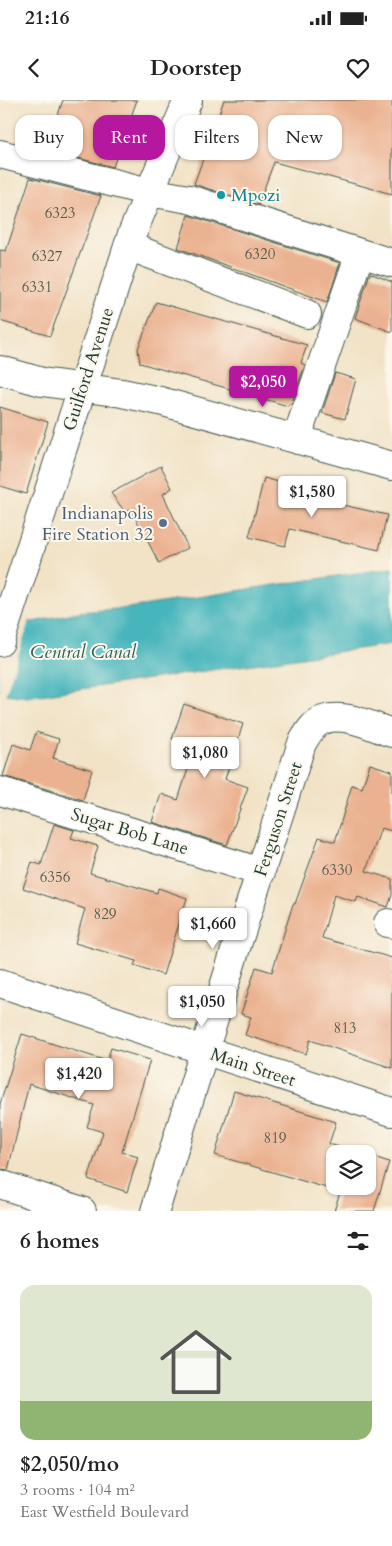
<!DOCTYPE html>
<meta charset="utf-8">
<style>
body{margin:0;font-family:Cardo,serif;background:#f2f2f2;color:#222;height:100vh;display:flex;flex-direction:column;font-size:19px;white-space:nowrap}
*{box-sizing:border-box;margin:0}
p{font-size:16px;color:#767676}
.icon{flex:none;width:28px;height:28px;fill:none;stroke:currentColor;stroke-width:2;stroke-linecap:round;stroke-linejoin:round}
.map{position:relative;height:1111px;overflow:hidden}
.drawer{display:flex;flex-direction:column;background:#fff;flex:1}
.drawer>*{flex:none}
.hud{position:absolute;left:15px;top:15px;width:362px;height:45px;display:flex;gap:10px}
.buttons{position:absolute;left:326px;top:1045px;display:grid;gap:10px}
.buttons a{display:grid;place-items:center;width:50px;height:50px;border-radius:10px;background:#fff;box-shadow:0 1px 4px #0004;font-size:25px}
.price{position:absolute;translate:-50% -42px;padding:0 11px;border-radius:5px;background:#fff;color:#222;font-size:16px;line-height:32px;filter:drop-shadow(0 1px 2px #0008)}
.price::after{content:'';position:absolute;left:50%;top:30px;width:15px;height:11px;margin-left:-8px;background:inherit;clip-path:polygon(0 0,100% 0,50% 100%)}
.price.selected{background:#b5179e;color:#fff}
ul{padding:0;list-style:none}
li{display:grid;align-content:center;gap:10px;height:265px;padding:0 20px}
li+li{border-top:1px solid #e0e0e0}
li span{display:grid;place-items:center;height:155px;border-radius:15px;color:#555}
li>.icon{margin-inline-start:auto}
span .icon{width:90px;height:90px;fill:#fffc;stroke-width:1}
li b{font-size:21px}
h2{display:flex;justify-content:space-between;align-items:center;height:60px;padding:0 20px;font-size:21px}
.tag{padding:0 18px;border-radius:15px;background:#fff;box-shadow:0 1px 4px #0004;font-size:18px;line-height:45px}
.tag.selected{background:#b5179e;color:#fff}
.status{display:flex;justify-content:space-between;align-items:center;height:35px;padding:0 25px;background:#fff;direction:ltr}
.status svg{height:14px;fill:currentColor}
header{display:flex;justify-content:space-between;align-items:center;height:65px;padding:0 20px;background:#fff;font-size:22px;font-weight:800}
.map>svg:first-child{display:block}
.water{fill:#46b5bc;stroke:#327978}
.pier{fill:#f2e3c7}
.building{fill:#ebb291}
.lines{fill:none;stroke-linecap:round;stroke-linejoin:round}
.minor-casing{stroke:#3f564a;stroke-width:30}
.minor{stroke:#fff;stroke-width:28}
.culture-dot{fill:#0f9aa8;stroke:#fbf7ec;stroke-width:2}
.service-dot{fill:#5c6f8a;stroke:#fbf7ec;stroke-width:2}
.labels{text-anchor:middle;stroke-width:4;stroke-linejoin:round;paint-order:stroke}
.number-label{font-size:15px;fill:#525a4b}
.culture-label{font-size:18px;fill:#0d838f;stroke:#fbf7ec;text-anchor:start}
.street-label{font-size:18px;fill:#1f3d34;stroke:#fbf7ec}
.service-label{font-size:18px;fill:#4e5e75;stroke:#fbf7ec;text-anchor:end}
.water-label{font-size:19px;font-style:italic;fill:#2b615d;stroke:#fbf7ec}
</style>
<div class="status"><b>21:16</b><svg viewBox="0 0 49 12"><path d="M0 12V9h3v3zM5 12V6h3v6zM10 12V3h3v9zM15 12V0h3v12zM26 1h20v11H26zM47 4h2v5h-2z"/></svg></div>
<header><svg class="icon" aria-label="back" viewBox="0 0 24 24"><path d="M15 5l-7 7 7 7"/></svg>Doorstep<svg class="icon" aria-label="heart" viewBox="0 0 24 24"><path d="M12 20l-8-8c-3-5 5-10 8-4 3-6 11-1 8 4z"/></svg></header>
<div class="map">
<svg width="392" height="1111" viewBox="0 0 392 1111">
<rect width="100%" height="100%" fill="#fbf7ec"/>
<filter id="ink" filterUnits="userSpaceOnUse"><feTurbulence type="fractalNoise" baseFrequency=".02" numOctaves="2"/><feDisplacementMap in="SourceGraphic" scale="10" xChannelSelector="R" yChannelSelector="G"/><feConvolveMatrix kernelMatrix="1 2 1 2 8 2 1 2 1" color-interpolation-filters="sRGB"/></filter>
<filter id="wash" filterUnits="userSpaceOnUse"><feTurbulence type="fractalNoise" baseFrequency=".0096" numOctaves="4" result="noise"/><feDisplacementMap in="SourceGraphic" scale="20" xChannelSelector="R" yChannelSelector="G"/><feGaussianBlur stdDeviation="1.12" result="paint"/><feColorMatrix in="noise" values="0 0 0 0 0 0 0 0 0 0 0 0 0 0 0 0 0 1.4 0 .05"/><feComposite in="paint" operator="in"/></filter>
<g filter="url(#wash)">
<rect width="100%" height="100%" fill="#f2e3c7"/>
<path class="water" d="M 392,468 L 392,544 L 26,597 L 0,593 L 0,519 L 33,522 L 78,512 L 129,508 L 268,486 Z"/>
<path class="pier" d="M 0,517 L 30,519 L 5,596 L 0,596 Z"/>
<g id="blocks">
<path class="building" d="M 63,0 L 137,0 L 113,67 L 46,50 Z
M 224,0 L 392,0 L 392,94 L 274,62 L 258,105 L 194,84 Z
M 30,78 L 101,96 L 50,236 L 0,221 L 0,150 L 6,151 Z
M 188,115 L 340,163 L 327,202 L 178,148 Z
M 370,173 L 392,182 L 392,232 L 355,218 Z
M 156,202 L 307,245 L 301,263 L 305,265 L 291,305 L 289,304 L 288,306 L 140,263 L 138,249 Z
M 335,273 L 356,279 L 345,319 L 322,313 Z
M 0,307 L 48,322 L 26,394 L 0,386 Z
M 161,366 L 172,388 L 163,394 L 188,448 L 159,463 L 131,409 L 125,412 L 111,393 Z
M 264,378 L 305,389 L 303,396 L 387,415 L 379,450 L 290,429 L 285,446 L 249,437 Z
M 184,604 L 243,624 L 225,679 L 248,687 L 227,745 L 152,722 L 161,694 L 178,700 L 195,647 L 172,639 Z
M 36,632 L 59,639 L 53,658 L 92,670 L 83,700 L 3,676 L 13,644 L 30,650 Z
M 370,664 L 392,671 L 392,731 L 381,728 L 366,771 L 392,779 L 392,795 L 388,807 L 358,797 L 356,802 L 334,795 L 322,838 L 392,858 L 392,968 L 310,940 L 306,954 L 245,935 L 251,917 L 241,914 L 256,867 L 272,872 L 293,804 L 295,804 L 319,737 L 335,742 L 352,685 L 362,688 Z
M 54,724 L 74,730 L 71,738 L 98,746 L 90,773 L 157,793 L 158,788 L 187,798 L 163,875 L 134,865 L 136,861 L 75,843 L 85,809 L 23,788 L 32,762 L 41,765 Z
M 22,934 L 107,961 L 111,948 L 150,960 L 122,1052 L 138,1057 L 127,1092 L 88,1079 L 103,1032 L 87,1027 L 94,1005 L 29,984 L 8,1070 L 0,1069 L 0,1004 Z
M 234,991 L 336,1022 L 329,1044 L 363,1054 L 335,1054 L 335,1086 L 368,1086 L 368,1055 L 389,1062 L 374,1111 L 334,1111 L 340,1092 L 215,1055 Z"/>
</g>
</g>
<g filter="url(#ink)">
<use href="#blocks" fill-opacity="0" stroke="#3f564a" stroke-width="1"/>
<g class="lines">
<defs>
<path id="minor" d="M 0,54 L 149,92 L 189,99 L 392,163
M 128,146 L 307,214
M 0,270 L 42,282 L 122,293 L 160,301 L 392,366
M 298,340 L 302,322 L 360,153
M 0,542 L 132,134 L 188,0
M 0,691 L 261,772
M 388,823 L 392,824
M 0,883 L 392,1012
M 0,1084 L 82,1111
M 155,1111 L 234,854 L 302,643 C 307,635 313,623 323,620 C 344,612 371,626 392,633"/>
</defs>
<use href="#minor" class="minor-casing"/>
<use href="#minor" class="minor"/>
</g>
</g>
<circle class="culture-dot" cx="221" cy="95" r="5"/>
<circle class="service-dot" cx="163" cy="423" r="5"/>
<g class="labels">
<g class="number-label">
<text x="60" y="118">6323</text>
<text x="260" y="159">6320</text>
<text x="47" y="161">6327</text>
<text x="37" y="192">6331</text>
<text x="337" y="775">6330</text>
<text x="55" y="782">6356</text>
<text x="105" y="819">829</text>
<text x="345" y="933">813</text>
<text x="275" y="1043">819</text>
</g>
<g class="culture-label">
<text x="231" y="101">Mpozi</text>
</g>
<g class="street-label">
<text transform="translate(88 269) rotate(-72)" y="6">Guilford Avenue</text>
<text transform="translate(278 719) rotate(-72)" y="6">Ferguson Street</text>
<text transform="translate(130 731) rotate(17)" y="6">Sugar Bob Lane</text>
<text transform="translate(253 967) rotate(18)" y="6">Main Street</text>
</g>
<g class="service-label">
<text x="153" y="419">Indianapolis<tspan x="153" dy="21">Fire Station 32</tspan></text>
</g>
<g class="water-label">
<text x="83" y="558">Central Canal</text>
</g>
</g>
</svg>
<div class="buttons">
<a><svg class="icon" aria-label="layers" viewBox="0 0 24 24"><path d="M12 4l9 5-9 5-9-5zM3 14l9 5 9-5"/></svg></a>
</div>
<b class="price selected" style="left:263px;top:308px">$2,050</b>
<b class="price" style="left:312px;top:418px">$1,580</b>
<b class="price" style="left:205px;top:679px">$1,080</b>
<b class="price" style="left:213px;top:850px">$1,660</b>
<b class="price" style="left:202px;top:928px">$1,050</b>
<b class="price" style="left:79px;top:1000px">$1,420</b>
<div class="hud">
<a class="tag">Buy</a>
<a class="tag selected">Rent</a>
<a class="tag">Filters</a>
<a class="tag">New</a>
</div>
</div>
<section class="drawer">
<h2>6 homes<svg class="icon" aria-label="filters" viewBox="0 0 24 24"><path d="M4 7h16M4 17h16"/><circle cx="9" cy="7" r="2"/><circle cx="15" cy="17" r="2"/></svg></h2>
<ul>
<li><span style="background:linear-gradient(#dfe7d0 75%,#8fb573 0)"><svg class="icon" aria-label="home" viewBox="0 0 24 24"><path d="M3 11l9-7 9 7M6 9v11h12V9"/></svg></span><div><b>$2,050/mo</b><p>3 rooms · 104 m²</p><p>East Westfield Boulevard</p></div></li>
</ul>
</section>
